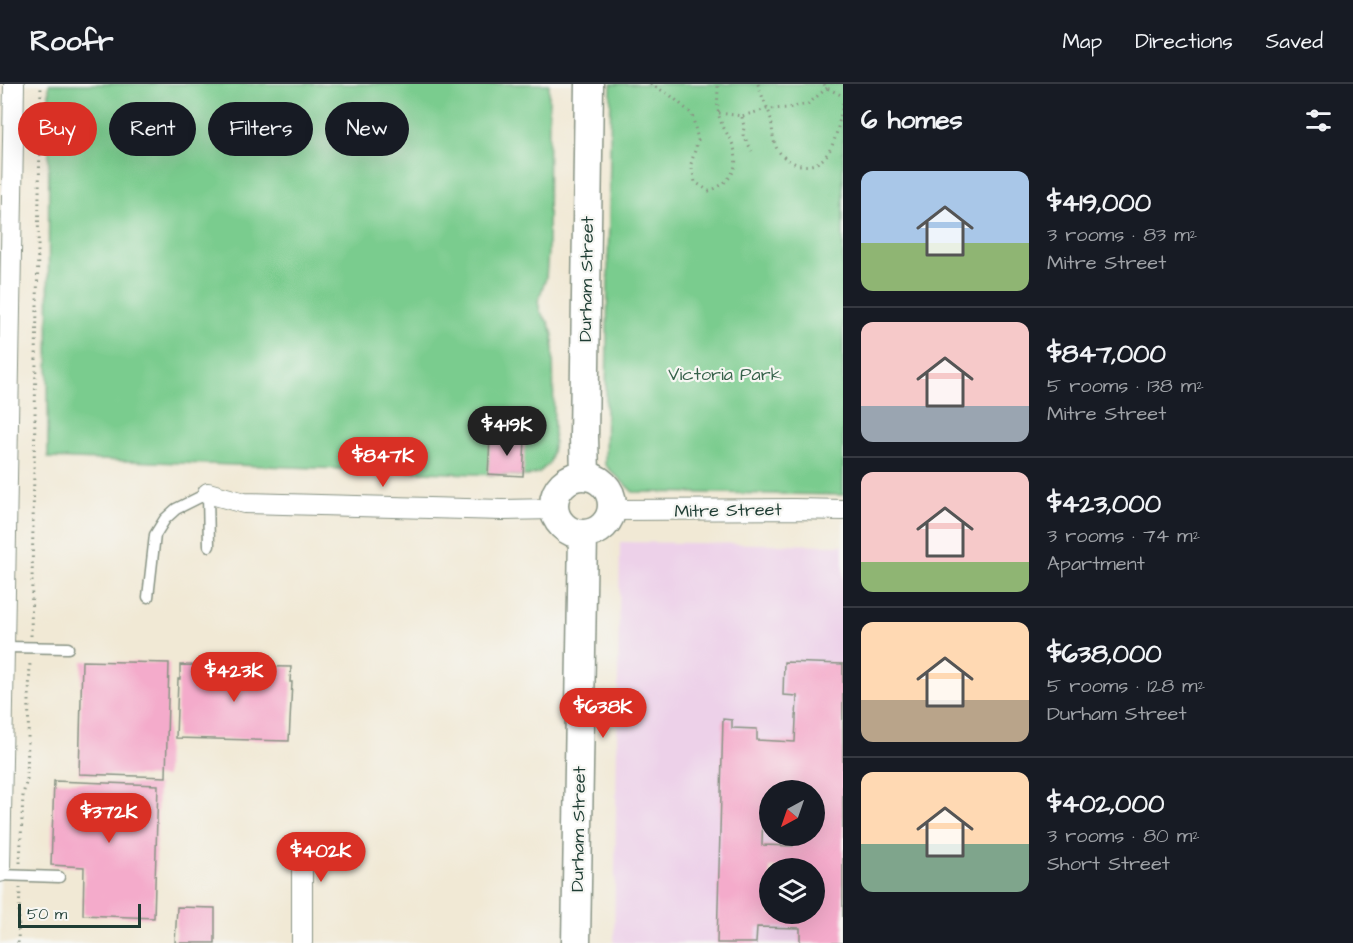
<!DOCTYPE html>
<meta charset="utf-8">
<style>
body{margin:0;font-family:"Architects Daughter",sans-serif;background:#242831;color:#f1f3f6;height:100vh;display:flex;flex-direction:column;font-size:22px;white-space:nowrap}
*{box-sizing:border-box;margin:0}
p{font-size:20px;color:#9ea1a6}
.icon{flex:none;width:33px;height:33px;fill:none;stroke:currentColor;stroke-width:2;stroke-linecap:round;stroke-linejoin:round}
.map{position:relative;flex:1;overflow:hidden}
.panel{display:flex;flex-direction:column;background:#171b24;width:510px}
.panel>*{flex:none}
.banner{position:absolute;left:18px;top:18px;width:570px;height:54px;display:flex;gap:12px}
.needle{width:39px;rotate:220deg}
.controls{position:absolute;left:759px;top:696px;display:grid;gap:12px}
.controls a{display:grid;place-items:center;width:66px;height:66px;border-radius:50%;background:#171b24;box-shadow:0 6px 24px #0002;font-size:30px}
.scale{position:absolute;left:18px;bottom:15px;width:123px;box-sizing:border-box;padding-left:6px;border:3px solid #1f3d34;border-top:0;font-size:16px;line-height:21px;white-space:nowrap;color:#1f3d34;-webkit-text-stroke:4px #f6f6f2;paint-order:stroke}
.price{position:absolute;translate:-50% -51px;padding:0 14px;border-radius:21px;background:#d93025;color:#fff;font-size:20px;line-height:39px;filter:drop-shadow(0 2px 3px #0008)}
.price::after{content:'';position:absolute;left:50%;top:36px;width:18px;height:14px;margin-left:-9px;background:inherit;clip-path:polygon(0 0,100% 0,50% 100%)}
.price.selected{background:#222;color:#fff}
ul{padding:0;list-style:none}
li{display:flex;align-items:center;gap:18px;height:150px;padding:0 18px}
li+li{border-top:2px solid #363941}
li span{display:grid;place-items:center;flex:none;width:168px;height:120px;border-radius:12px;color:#555}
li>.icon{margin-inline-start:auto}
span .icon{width:72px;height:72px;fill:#fffc;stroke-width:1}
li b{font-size:26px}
h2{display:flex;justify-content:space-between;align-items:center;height:72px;padding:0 18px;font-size:26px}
.chip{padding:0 21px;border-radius:27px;background:#171b24;box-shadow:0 6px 24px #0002;font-size:21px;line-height:54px}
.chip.selected{background:#d93025;color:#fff}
header{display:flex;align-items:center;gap:36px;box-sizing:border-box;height:84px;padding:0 30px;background:#171b24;border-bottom:2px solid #363941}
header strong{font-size:28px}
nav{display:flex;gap:33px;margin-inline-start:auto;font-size:21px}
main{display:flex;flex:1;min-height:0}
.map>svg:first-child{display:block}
.built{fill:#edd1e9;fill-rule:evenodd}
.green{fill:#7acc8e;stroke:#4c8461;stroke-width:1.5}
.building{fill:#f4abcb;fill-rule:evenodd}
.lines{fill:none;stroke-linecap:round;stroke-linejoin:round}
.service-casing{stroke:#889384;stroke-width:13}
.minor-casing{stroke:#889384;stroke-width:22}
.secondary-casing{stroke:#889384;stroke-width:31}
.path{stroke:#889384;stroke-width:3;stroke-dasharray:1.5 4.5;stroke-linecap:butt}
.service{stroke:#fff;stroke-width:10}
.minor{stroke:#fff;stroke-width:20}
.secondary{stroke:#fff;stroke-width:28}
.labels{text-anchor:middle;stroke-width:4.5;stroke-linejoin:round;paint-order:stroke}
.street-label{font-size:18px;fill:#1f3d34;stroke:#f6f6f2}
.park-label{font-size:18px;fill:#36614a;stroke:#f6f6f2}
</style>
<header>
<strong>Roofr</strong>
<nav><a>Map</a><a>Directions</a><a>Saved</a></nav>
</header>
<main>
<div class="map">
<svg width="843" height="859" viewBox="0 0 843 859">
<rect width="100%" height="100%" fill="#f6f6f2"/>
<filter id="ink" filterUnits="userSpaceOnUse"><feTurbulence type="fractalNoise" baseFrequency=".0167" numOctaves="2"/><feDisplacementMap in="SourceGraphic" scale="12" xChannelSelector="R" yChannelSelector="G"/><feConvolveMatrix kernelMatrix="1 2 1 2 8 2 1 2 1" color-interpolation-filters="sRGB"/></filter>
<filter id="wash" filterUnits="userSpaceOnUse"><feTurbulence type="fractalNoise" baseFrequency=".008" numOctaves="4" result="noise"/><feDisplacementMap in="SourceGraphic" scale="24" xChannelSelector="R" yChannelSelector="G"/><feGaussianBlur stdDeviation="1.35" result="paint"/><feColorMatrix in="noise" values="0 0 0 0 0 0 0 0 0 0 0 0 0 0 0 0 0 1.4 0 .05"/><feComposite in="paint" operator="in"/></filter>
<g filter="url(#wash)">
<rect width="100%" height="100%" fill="#f1e9d5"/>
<path class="built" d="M 620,458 L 843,461 L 843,859 L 614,859 ZM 770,706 L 814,706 L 814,752 L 770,752 ZM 770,784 L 814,784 L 814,830 L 770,830 Z"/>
<path class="green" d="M 49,0 L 549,0 L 548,167 L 546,194 L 538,217 L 540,228 L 548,238 L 553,250 L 554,358 L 550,378 L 539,389 L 528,392 L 48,374 Z
M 611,0 L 843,0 L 843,411 L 633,408 L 605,381 Z"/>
<g id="blocks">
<path class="building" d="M 490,354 L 525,356 L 523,392 L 488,390 Z
M 82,577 L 169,579 L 166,693 L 79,690 Z
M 784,578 L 843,580 L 843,859 L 800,859 L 800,844 L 757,843 L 756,859 L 717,859 L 723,635 L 732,636 L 732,644 L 757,645 L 757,656 L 795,658 L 797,612 L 783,611 ZM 770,706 L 814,706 L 814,752 L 793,752 L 793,762 L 762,761 L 763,721 L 770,721 ZM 770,784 L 814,784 L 814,830 L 770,830 Z
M 180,581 L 291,583 L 290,598 L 292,598 L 289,657 L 176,654 L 178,595 L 180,595 Z
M 54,697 L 158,701 L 154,834 L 83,831 L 84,783 L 51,781 Z
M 177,823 L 215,824 L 215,859 L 175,859 Z"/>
</g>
</g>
<g filter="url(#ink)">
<use href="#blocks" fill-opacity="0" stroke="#889384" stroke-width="1.5"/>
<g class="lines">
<defs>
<path id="service" d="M 148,513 L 155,451 L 165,435 L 176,425 L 208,409 L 209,462
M 5,563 L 68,564
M 0,791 L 59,793"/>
<path id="minor" d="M 208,409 L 244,419 L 502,426 L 554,425
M 612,426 L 794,425 L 843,426
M 0,788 L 14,0
M 302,859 L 302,771"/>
<path id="secondary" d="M 585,391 L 584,353 L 589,0
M554 421a29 29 0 1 1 58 0a29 29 0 1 1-58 0Z
M 576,859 L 583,450"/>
</defs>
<use href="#service" class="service-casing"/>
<use href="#minor" class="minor-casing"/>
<use href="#secondary" class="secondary-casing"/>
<path class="path" d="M 650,0 L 670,11 L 692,30 L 698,56 L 691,80 L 695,98 L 709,107 C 726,101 739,88 735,68 C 733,57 725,48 721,38 C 716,26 718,12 718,0
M 758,0 C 761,11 766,20 770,31 C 774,44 770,59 781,70 C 785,75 794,80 801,81 C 834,86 838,42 843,19
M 824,0 L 827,4 L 843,12
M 719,29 L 742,32 L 767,25 L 788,24 L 808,20 L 827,4
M 742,33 L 744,43 L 743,51 L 752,67
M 31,552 L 41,0
M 20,779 L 23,711 L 27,695 L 30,576
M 18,859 L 20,804"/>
<use href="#service" class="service"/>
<use href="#minor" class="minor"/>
<use href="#secondary" class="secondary"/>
</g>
</g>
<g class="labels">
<g class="street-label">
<text transform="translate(586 195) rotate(-89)" y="6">Durham Street</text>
<text transform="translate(728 426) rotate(-1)" y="6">Mitre Street</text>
<text transform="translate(578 745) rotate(-89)" y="6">Durham Street</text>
</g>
<g class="park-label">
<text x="725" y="296">Victoria Park</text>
</g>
</g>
</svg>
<div class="controls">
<a><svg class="needle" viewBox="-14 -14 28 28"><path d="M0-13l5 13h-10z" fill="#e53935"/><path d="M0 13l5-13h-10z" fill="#9ea1a6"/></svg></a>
<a><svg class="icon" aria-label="layers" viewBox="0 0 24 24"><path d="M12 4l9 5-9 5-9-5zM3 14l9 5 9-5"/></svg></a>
</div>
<div class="scale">50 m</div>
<b class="price selected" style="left:507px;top:373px">$419K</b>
<b class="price" style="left:383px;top:404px">$847K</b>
<b class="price" style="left:234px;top:619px">$423K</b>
<b class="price" style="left:603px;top:655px">$638K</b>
<b class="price" style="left:109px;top:760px">$372K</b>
<b class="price" style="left:321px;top:799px">$402K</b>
<div class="banner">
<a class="chip selected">Buy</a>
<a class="chip">Rent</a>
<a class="chip">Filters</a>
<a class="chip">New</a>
</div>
</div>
<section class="panel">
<h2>6 homes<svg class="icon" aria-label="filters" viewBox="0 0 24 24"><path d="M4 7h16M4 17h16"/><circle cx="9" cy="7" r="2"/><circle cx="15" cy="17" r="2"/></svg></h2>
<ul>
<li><span style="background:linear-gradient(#a9c7e8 60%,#8fb573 0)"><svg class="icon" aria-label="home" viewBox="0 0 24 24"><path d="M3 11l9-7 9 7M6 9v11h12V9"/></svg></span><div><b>$419,000</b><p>3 rooms · 83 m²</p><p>Mitre Street</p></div></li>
<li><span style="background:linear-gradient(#f6c9c9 70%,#9aa5b1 0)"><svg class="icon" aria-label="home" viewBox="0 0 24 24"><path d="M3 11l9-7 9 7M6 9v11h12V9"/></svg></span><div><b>$847,000</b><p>5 rooms · 138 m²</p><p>Mitre Street</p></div></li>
<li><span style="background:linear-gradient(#f6c9c9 75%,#8fb573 0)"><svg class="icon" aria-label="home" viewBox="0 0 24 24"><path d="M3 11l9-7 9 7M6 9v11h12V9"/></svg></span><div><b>$423,000</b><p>3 rooms · 74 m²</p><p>Apartment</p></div></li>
<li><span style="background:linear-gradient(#ffd9b3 65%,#b9a48a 0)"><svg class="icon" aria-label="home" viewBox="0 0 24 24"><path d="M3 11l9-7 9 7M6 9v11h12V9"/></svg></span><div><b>$638,000</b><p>5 rooms · 128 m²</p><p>Durham Street</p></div></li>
<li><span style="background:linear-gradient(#ffd9b3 60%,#7fa58c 0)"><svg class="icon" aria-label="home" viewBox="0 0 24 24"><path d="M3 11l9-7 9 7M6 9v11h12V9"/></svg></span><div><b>$402,000</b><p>3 rooms · 80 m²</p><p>Short Street</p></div></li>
</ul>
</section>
</main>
